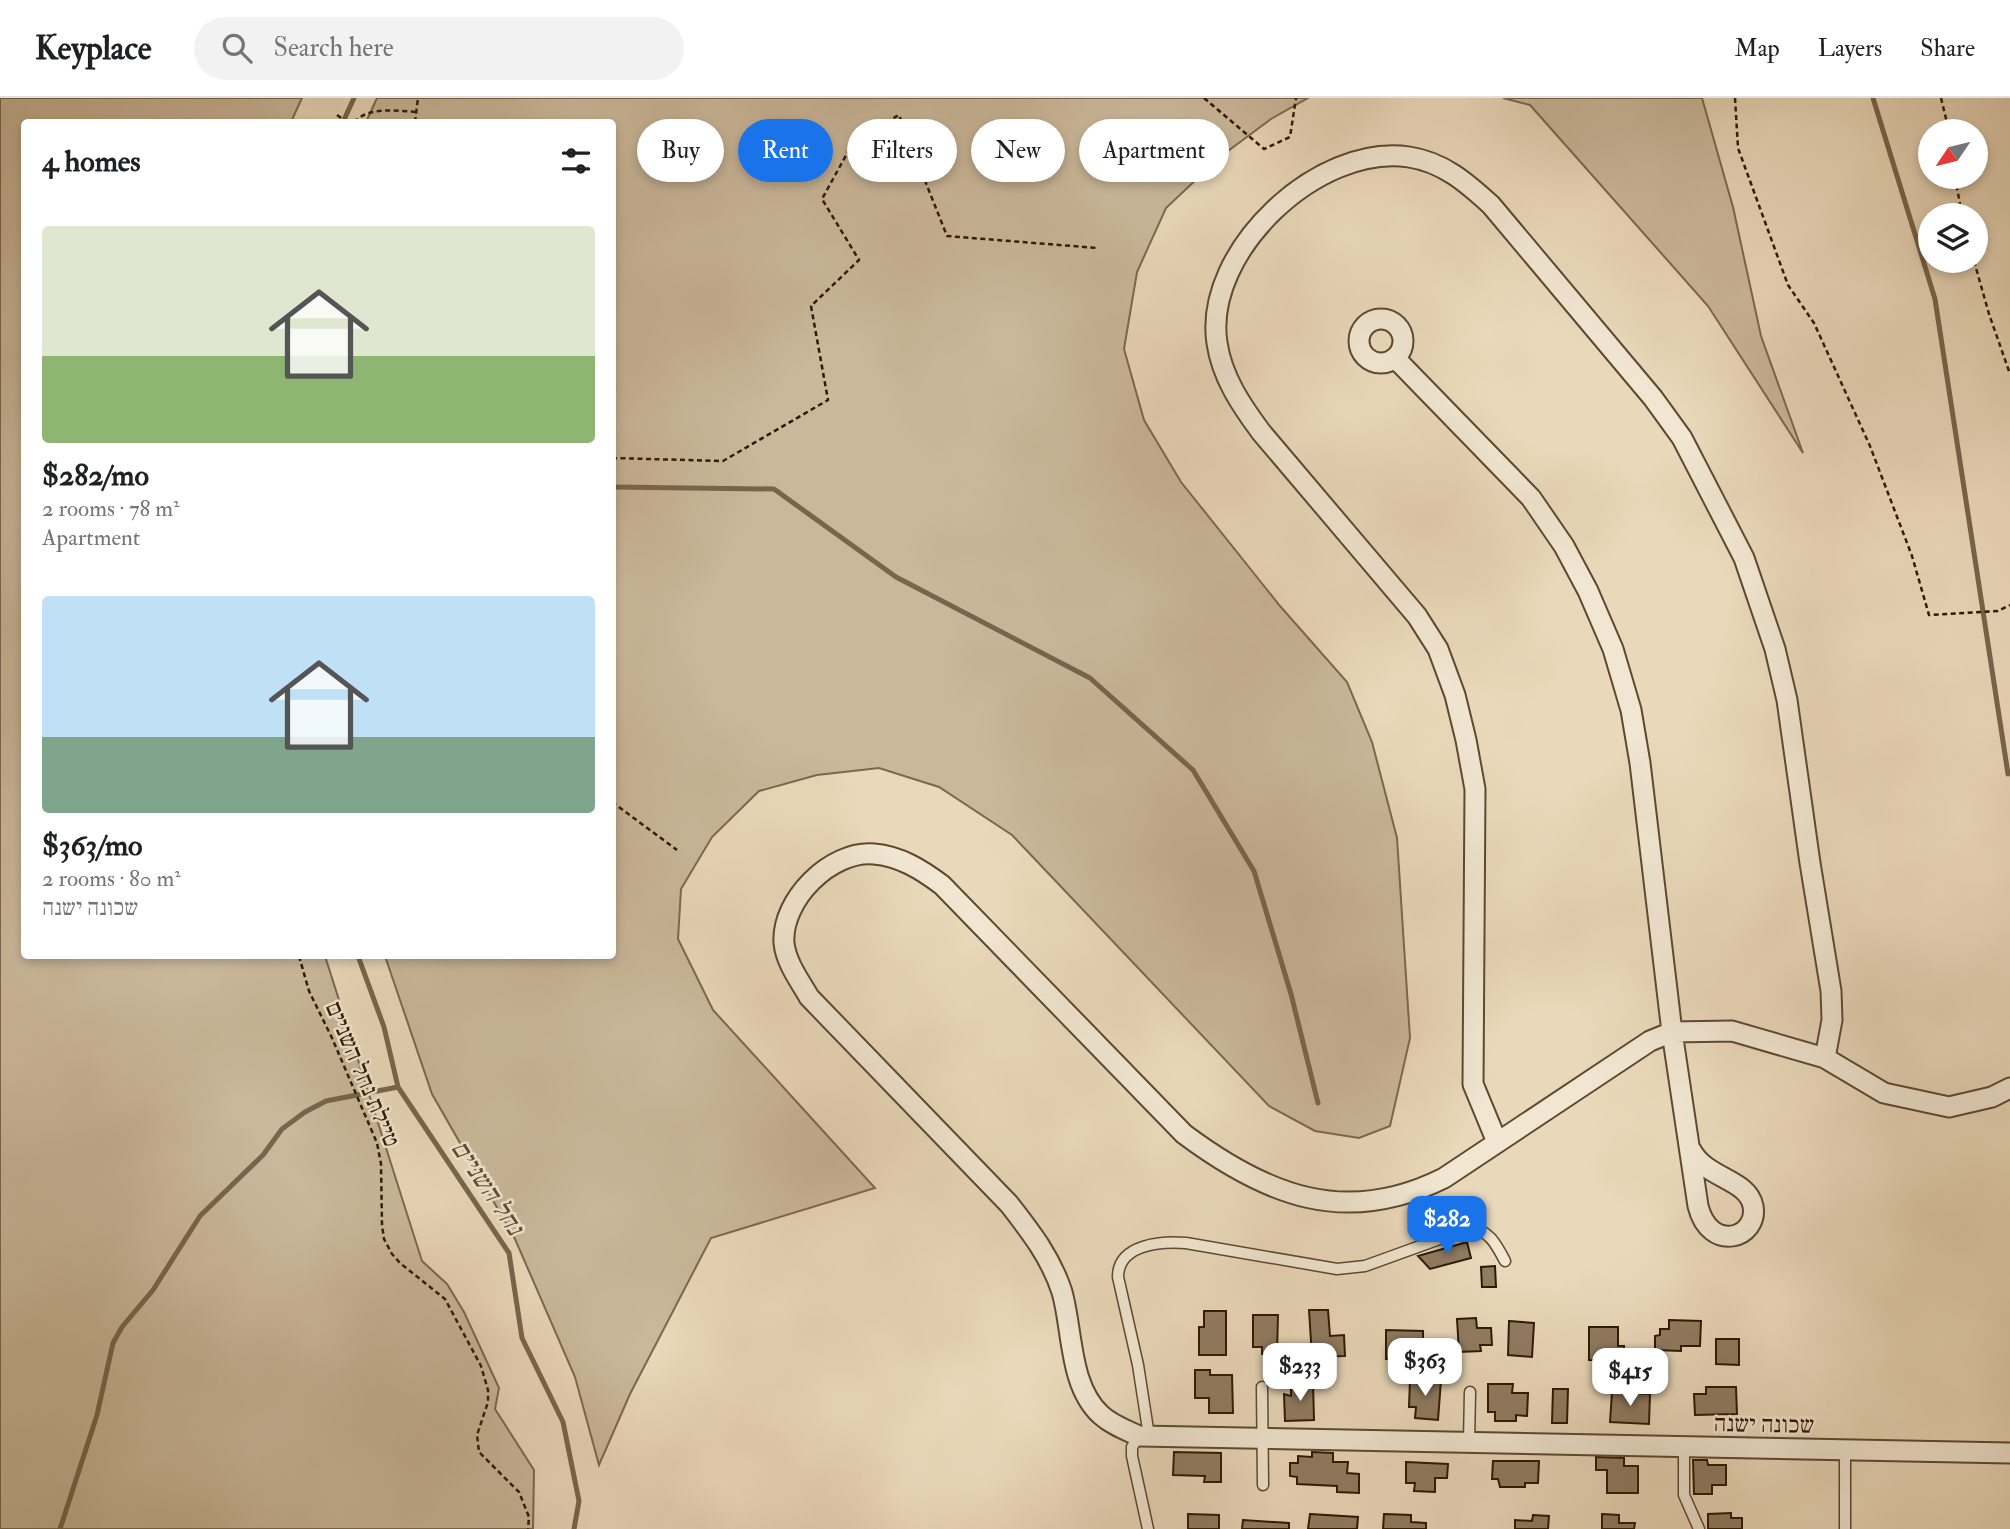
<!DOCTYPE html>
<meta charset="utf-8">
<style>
body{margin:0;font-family:"IM FELL Double Pica","Frank Ruhl Libre",serif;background:#f2f2f2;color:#202124;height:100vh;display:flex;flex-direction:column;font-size:26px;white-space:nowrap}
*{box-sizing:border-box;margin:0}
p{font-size:23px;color:#757577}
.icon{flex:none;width:38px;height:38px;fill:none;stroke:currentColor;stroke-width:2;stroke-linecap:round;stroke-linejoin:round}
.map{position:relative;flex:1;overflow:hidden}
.details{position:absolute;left:21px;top:21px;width:595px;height:840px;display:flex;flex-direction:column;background:#fff;border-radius:7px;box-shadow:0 4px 10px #0003}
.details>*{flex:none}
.hud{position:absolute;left:637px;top:21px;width:665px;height:63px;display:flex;gap:14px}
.needle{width:46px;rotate:235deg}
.controls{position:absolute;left:1918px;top:21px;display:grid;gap:14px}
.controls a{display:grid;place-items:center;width:70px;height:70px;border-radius:50%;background:#fff;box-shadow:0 4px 10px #0003;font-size:35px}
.price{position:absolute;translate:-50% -60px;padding:0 16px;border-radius:14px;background:#fff;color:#222;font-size:23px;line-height:46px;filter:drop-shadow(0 2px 4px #0008)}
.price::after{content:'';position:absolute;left:50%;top:42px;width:21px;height:16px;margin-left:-10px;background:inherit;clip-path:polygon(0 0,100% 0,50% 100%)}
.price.active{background:#1a73e8;color:#fff}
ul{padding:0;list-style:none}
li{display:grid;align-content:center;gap:14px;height:371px;padding:0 21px}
li span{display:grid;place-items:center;height:217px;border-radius:7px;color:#555}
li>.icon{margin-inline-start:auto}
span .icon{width:126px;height:126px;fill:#fffc;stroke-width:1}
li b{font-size:30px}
h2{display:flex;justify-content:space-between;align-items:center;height:84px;padding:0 21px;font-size:30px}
.tag{padding:0 24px;border-radius:32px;background:#fff;box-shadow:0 4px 10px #0003;font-size:24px;line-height:63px}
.tag.active{background:#1a73e8;color:#fff}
header{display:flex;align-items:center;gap:42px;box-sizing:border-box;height:98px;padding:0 35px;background:#fff;border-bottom:2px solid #e0e0e0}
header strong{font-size:33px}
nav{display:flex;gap:38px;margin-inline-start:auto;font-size:24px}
.search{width:490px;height:63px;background:#f2f2f2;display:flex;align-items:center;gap:18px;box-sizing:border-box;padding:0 24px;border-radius:38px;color:#757577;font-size:26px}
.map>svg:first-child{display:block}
.green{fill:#cab89b;stroke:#7c684f;stroke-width:2}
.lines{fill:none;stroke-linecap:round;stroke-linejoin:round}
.stream{stroke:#78654c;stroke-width:5}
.building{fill:#907c62;stroke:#2e1903;stroke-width:2}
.service-casing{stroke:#5d4931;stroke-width:13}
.minor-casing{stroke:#5d4931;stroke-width:23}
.path{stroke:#2e1903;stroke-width:2.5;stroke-dasharray:5 3.5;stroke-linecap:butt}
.service{stroke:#f1e6d2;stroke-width:10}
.minor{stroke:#f1e6d2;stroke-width:19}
.labels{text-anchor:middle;stroke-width:5;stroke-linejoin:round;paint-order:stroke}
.street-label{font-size:24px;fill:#2e1903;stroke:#f1e6d2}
.water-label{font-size:26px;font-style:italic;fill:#604b33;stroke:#f1e6d2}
</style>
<header>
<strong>Keyplace</strong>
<div class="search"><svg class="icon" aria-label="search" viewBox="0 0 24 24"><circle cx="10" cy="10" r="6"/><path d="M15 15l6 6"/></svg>Search here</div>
<nav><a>Map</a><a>Layers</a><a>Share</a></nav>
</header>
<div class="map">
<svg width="2010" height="1431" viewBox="0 0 2010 1431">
<rect width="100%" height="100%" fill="#ead8ba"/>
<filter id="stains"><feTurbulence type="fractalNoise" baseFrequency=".00286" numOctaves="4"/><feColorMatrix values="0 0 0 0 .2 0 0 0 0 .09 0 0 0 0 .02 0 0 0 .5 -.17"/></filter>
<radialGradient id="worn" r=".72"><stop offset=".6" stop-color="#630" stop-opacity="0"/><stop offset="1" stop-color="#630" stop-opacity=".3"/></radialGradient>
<path class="green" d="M 0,0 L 302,0 L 291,24 L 24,24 L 24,858 L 325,858 L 422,1163 L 447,1186 L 464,1214 L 499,1290 L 495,1311 L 534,1372 L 533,1431 L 0,1431 Z
M 377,0 L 1308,0 L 1271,21 L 1220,59 L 1166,110 L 1137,174 L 1124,251 L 1144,322 L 1181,384 L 1280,508 L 1347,584 L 1372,644 L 1397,740 L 1410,940 L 1390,1028 L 1359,1040 L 1315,1033 L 1269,1008 L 1012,737 L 939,689 L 879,670 L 817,677 L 759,693 L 712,739 L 681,791 L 678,841 L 713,912 L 875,1090 L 711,1140 L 630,1296 L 599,1367 L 575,1279 L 515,1141 L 432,996 L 385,858 L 612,858 L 612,24 L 366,24 Z
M 1503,0 L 1702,0 L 1733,109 L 1761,238 L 1803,355 L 1708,208 L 1530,7 Z"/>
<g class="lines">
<path class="stream" d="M 1873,0 L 1935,201 L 2008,676
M 343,24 L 354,0
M 612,389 L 774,391 L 896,479 L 1090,580 L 1193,672 L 1254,773 L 1291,896 L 1318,1005
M 358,858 L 384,929 L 398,989 L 509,1155 L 522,1240 L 563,1324 L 579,1403 L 574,1431
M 60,1431 L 97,1317 L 113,1245 L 122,1229 L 153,1192 L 200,1118 L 263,1057 L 282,1031 L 305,1014 L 326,1003 L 398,989"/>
</g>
<path class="building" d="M 1467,1144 L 1471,1160 L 1430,1171 L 1418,1158 Z
M 1495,1168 L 1496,1189 L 1482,1189 L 1481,1169 Z
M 1309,1212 L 1328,1212 L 1330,1238 L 1344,1237 L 1345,1258 L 1312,1259 Z
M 1204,1213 L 1226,1213 L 1226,1257 L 1199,1257 L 1199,1229 L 1204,1229 Z
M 1253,1217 L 1278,1217 L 1277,1256 L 1262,1256 L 1262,1249 L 1253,1249 Z
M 1476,1220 L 1477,1230 L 1491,1230 L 1492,1247 L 1480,1247 L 1481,1253 L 1459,1254 L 1457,1221 Z
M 1669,1222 L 1701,1223 L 1700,1248 L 1681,1248 L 1681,1253 L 1655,1252 L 1655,1238 L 1660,1237 L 1660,1231 L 1669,1231 Z
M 1509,1223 L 1534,1225 L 1532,1259 L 1508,1257 Z
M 1589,1229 L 1618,1229 L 1618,1248 L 1624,1248 L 1623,1263 L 1589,1262 Z
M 1386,1232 L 1423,1233 L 1423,1261 L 1386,1261 Z
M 1716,1241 L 1739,1241 L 1739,1267 L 1716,1266 Z
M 1195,1272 L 1210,1272 L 1210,1277 L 1232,1277 L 1233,1315 L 1209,1315 L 1209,1300 L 1195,1300 Z
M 1410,1281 L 1441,1282 L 1438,1322 L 1415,1320 L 1416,1309 L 1409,1309 Z
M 1313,1284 L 1314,1322 L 1285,1323 L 1284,1296 L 1291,1298 L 1291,1285 Z
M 1488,1286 L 1513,1286 L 1512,1295 L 1528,1295 L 1527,1318 L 1516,1317 L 1516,1323 L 1495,1323 L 1495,1314 L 1488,1314 Z
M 1706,1289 L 1736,1289 L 1737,1316 L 1695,1317 L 1694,1296 L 1706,1296 Z
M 1553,1291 L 1568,1291 L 1567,1325 L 1552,1325 Z
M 1612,1294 L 1650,1296 L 1649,1326 L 1610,1324 Z
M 1174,1354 L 1221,1355 L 1221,1384 L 1204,1384 L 1205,1378 L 1173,1377 Z
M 1312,1354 L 1333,1355 L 1333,1364 L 1348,1364 L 1347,1375 L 1359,1376 L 1359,1395 L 1337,1394 L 1337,1388 L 1297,1386 L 1297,1379 L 1290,1378 L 1290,1365 L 1298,1365 L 1298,1358 L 1312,1359 Z
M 1596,1359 L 1624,1360 L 1624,1368 L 1638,1368 L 1638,1395 L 1607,1395 L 1607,1372 L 1596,1372 Z
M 1693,1362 L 1707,1362 L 1708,1367 L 1726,1367 L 1726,1387 L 1712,1387 L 1712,1396 L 1694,1396 Z
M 1493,1363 L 1539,1363 L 1538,1385 L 1525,1385 L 1525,1389 L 1500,1389 L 1498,1381 L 1492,1381 Z
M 1406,1364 L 1448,1366 L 1447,1380 L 1435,1380 L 1435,1394 L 1414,1393 L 1415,1385 L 1406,1385 Z
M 1731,1415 L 1731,1420 L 1742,1420 L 1742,1431 L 1708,1431 L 1708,1416 Z
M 1188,1416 L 1219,1417 L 1219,1431 L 1188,1431 Z
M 1310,1416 L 1358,1419 L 1357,1431 L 1308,1431 Z
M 1384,1416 L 1411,1417 L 1411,1424 L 1426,1425 L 1426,1431 L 1383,1431 Z
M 1602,1416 L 1619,1417 L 1619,1425 L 1635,1425 L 1634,1431 L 1602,1431 Z
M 1533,1417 L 1549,1418 L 1548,1431 L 1515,1431 L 1515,1422 L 1532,1423 Z
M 1243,1422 L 1289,1425 L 1289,1431 L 1242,1431 Z"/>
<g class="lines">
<defs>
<path id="service" d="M 1262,1289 L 1263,1387
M 1139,1338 L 1132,1349 L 1132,1358 L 1148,1431
M 1149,1338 L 1138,1267 L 1118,1179 C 1118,1146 1162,1143 1186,1145 L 1337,1171 L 1365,1168 L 1470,1130 C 1489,1132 1496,1146 1505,1163
M 1469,1344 L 1470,1294
M 1684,1349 L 1684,1397 L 1699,1431
M 1845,1431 L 1845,1352"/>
<path id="minor" d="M1359 243a22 22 0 1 1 44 0a22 22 0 1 1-44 0Z
M 1395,260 L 1531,400 L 1564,448 L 1588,493 L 1613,551 L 1631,612 L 1640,665 L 1672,934 L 1698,1108 C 1710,1156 1759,1140 1753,1108 C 1748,1081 1706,1081 1691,1052
M 2010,990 L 1992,999 L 1949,1009 L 1884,995 L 1825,960 L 1732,933 L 1672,934 L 1650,943 L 1444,1080 C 1346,1129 1267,1098 1184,1036 L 942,787 C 922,772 900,758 874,756 C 831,752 781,802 784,845 C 786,865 800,883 809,899 L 1009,1106 C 1031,1134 1051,1160 1062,1194 C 1073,1233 1069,1288 1101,1317 C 1112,1327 1126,1332 1139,1338 L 2010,1355
M 1497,1044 L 1473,986 L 1475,691 L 1466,642 L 1455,597 L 1438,551 L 1417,518 L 1261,334 C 1241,307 1222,279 1217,245 C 1203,153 1319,45 1409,59 C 1443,64 1467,85 1491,107 L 1653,300 L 1682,340 L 1744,460 L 1775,551 L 1787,602 L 1810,765 L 1831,893 L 1832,922 L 1825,960"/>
</defs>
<use href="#service" class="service-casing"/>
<use href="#minor" class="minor-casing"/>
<path class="path" d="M 1204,0 L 1264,51 L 1290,39 L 1296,0
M 1735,0 L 1738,50 L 1788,187 L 1814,225 L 1870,348 L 1912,458 L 1929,517 L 1998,513 L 2010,507
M 1941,0 L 1949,33
M 337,17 L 347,24
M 354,24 C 370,8 396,13 417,14
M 415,24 L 418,0
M 1955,79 L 1962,117
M 1974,163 L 1989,216 L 2010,276
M 612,360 L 723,363 L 828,302 L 811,208 L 859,162 L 822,101 L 855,41 L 899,17 L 947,138 L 1097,150
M 612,704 L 677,752
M 299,858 L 309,893 L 332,940 L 377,1045 L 381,1066 L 382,1127 L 384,1141 L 392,1156 L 400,1165 L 445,1201 L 481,1268 L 488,1292 L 488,1304 L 477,1337 L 479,1354 L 519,1394 L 529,1419 L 528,1431"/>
<use href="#service" class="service"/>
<use href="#minor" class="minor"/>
</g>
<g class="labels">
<g class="street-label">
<text transform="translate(363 976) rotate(67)" y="8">טיילת נחל השניים</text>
<text transform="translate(1764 1326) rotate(1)" y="8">שכונה ישנה</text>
</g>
<g class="water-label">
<text transform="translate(488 1089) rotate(56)" y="9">נחל השניים</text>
</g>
</g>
<rect width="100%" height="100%" filter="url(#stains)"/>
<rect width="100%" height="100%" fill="url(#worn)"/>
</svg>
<div class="controls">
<a><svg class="needle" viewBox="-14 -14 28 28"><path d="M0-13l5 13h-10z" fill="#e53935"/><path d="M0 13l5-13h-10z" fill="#757577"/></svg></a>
<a><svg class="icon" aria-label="layers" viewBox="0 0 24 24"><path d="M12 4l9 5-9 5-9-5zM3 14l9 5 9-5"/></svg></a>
</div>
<b class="price active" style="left:1447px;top:1158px">$282</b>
<b class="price" style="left:1425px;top:1300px">$363</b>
<b class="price" style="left:1300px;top:1305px">$233</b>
<b class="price" style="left:1630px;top:1310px">$415</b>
<div class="hud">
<a class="tag">Buy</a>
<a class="tag active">Rent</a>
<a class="tag">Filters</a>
<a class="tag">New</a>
<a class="tag">Apartment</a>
</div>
<section class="details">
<h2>4 homes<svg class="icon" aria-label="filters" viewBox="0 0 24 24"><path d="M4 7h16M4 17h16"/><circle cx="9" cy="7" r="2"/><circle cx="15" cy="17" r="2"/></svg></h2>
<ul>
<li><span style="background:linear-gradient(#dfe7d0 60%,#8fb573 0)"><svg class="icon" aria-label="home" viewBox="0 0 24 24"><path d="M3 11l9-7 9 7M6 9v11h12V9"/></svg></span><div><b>$282/mo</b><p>2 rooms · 78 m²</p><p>Apartment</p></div></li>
<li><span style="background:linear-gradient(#bfe0f5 65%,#7fa58c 0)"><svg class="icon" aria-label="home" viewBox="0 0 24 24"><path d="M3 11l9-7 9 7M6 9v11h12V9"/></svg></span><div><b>$363/mo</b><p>2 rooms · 80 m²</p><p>שכונה ישנה</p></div></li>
</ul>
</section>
</div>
